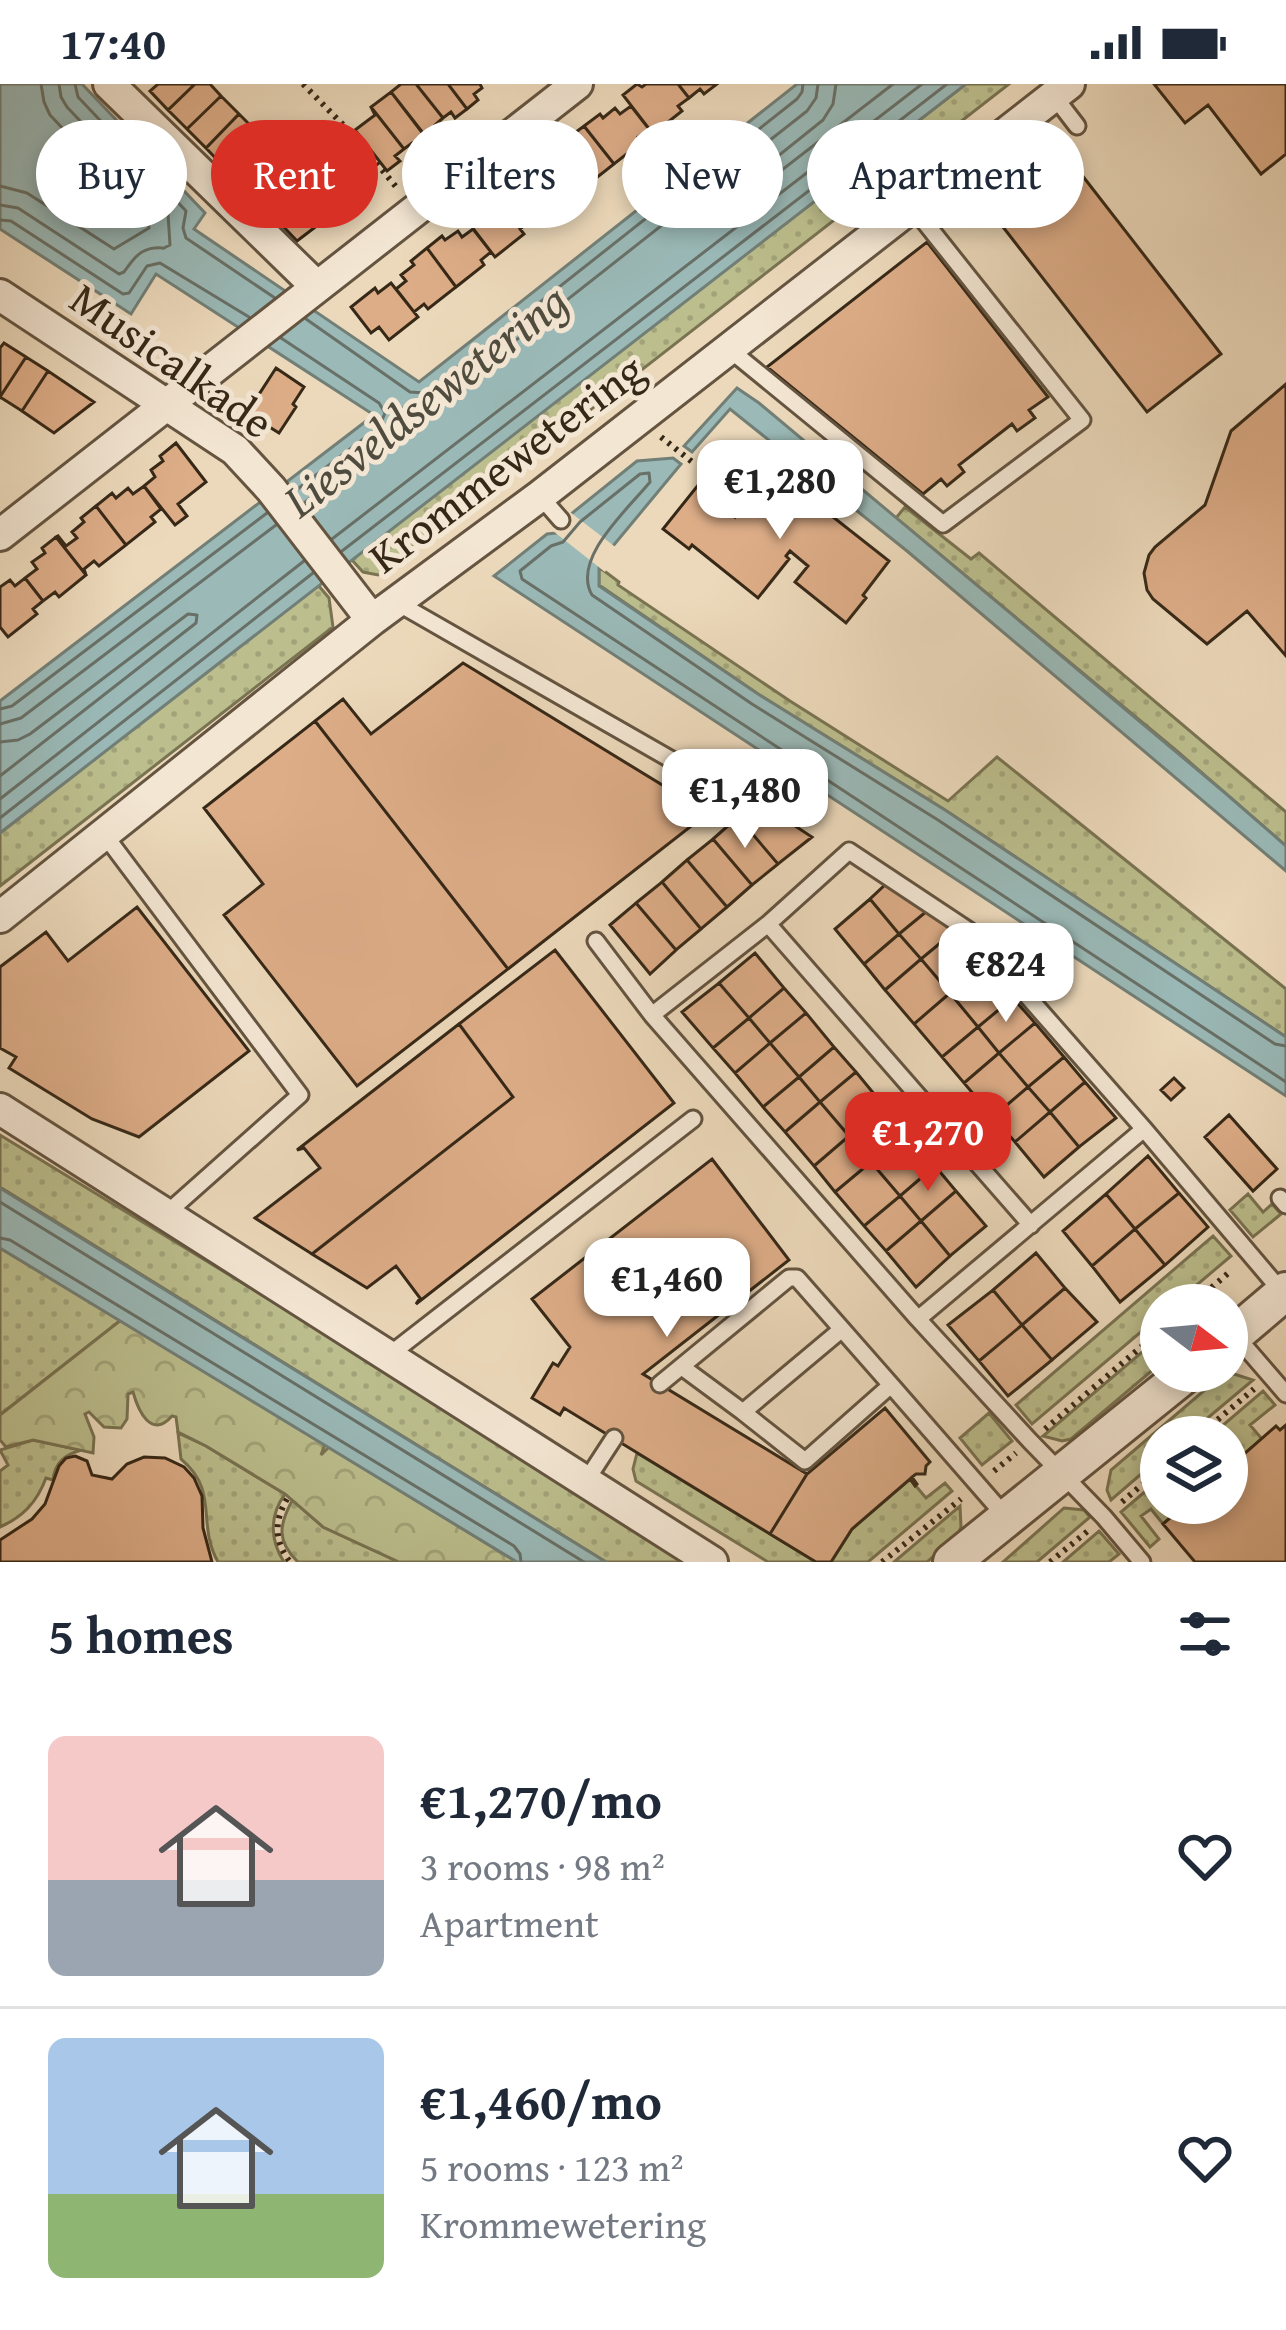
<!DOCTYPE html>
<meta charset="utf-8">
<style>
body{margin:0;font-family:"Gentium Book Plus",serif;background:#f2f2f3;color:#1f2937;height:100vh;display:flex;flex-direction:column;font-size:45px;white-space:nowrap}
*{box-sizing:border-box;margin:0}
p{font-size:39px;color:#747a83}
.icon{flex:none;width:66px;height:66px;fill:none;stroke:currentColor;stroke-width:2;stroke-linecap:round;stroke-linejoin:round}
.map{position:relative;height:1478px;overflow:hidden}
.sheet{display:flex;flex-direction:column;background:#fff;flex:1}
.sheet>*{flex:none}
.hud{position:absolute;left:36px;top:36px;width:1215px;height:108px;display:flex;gap:24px}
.needle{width:78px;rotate:106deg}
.fabs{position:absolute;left:1140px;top:1200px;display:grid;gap:24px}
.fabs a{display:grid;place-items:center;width:108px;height:108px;border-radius:50%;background:#fff;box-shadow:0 6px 18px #0003;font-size:60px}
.price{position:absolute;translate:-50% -102px;padding:0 27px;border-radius:24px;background:#fff;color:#222;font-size:39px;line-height:78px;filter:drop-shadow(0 3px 6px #0008)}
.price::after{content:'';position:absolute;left:50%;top:72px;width:36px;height:27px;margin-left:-18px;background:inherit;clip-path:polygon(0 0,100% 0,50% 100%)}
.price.selected{background:#d93025;color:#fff}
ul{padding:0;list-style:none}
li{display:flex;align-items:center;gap:36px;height:300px;padding:0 48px}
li+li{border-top:3px solid #e0e1e3}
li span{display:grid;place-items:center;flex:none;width:336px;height:240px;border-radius:18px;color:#555}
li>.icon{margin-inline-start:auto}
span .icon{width:144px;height:144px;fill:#fffc;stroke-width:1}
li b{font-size:51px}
h2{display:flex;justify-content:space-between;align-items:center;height:144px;padding:0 48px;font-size:51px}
.pill{padding:0 42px;border-radius:54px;background:#fff;box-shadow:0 6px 18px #0003;font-size:42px;line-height:108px}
.pill.selected{background:#d93025;color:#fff}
.status{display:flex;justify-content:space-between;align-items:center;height:84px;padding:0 60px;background:#fff;direction:ltr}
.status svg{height:33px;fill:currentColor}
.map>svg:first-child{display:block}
.grass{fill:url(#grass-dots);stroke:#797352;stroke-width:3}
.forest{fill:url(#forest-crowns);stroke:#797352;stroke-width:3}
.water{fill:#9ab9b7;stroke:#727f77;stroke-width:3}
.pier{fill:#ecd9bb}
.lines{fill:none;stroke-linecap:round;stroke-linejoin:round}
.shore{stroke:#687067;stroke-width:3}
.building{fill:#ddad88;stroke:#362817;stroke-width:3}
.service-casing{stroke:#645440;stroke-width:21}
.minor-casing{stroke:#645440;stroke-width:36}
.tertiary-casing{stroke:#645440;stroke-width:42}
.path{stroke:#362817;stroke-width:6;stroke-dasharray:3 6;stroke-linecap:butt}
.service{stroke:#f3e6d3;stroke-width:15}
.minor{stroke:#f3e6d3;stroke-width:30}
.tertiary{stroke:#f3e6d3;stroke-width:36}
.labels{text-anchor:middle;stroke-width:10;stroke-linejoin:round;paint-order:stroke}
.street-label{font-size:45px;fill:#362817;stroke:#f3e6d3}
.water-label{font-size:48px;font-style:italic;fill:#4f4c3f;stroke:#f3e6d3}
</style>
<div class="status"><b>17:40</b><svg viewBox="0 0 49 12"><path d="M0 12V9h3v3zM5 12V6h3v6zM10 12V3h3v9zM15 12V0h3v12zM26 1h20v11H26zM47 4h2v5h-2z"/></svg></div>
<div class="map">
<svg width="1286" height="1478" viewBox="0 0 1286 1478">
<defs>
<pattern id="grass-dots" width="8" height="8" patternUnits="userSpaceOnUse" patternTransform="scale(3)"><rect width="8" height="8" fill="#bcbe8d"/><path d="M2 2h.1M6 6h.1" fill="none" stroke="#a2a379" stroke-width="1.8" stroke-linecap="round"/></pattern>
<pattern id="forest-crowns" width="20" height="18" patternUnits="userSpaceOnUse" patternTransform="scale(3)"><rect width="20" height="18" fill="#bcbe8d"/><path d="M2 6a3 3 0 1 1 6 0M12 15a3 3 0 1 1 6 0" fill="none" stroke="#a2a379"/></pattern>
</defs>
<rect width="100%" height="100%" fill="#ecd9bb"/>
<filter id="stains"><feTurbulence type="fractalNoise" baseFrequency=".00167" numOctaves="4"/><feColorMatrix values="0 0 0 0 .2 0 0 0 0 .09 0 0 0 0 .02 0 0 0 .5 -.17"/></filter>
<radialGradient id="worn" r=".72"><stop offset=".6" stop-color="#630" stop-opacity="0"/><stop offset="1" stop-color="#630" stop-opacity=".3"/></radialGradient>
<path class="grass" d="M 966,0 L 1009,0 L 378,491 L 363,488 L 351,475 Z
M 905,423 L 971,475 L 979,469 L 1286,728 L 1286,762 L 1178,668 L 896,434 Z
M 599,483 L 619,498 L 618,501 L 790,617 L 948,717 L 997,673 L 1286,905 L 1286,953 L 945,726 L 758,610 L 599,501 Z
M 318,501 L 329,514 L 333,543 L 0,802 L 0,749 Z
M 0,1051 L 659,1453 L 694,1478 L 606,1478 L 0,1103 Z
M 1248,1110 L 1263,1128 L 1272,1120 L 1281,1130 L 1253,1153 L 1230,1126 Z
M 1213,1152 L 1231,1172 L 1173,1221 L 1161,1221 L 1161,1231 L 1032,1340 L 1016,1321 Z
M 0,1164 L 121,1236 L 0,1331 Z
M 1161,1252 L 1161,1279 L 1071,1355 L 1062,1357 L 1043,1352 Z
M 1234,1290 L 1253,1296 L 1185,1353 L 1161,1353 L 1161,1373 L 1111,1416 L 1107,1406 L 1111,1386 L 1220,1293 Z
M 1263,1307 L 1275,1321 L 1250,1341 L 1262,1355 L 1227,1385 L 1227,1353 L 1209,1353 Z
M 989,1329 L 1012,1357 L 982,1381 L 960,1354 Z
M 178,1349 L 206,1362 L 285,1410 C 269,1432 270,1456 284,1478 L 218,1478 C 196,1439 220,1408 181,1375 Z
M 33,1356 L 81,1366 C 65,1371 55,1378 53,1396 L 46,1394 C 37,1418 23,1433 0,1443 L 0,1387 L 8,1381 L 0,1366 Z
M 637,1369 L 816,1478 L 768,1478 L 636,1397 L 633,1385 Z
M 1161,1394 L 1161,1419 L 1187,1419 L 1163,1440 L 1151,1425 L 1141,1432 L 1159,1455 L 1150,1463 L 1121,1428 Z
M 910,1395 L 926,1414 L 945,1399 L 952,1407 L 868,1478 L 831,1478 L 852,1445 Z
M 293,1415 L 323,1443 L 399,1478 L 298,1478 C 276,1457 279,1440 293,1415 Z
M 960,1422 L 961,1443 L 957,1453 L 927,1478 L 894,1478 Z
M 1064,1424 L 1084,1426 L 1090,1433 L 1037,1478 L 1003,1478 Z
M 1099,1447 L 1119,1470 L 1109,1478 L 1063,1478 Z"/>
<path class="forest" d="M 121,1236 L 325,1360 L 321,1371 L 329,1363 L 517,1478 L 399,1478 L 323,1443 L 285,1410 L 206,1362 L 178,1348 L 176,1333 L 172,1332 C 151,1356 138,1326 133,1308 L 128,1310 L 127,1335 L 121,1344 L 104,1343 L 89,1328 L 85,1330 L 94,1353 L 93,1369 L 33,1356 L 6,1363 L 0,1356 L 0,1331 Z"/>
<path class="water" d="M 0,0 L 82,0 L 205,129 L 194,145 L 419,298 L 797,0 L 966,0 L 0,749 L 0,617 L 374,331 L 156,190 L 131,230 L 0,145 Z
M 737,304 L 759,319 L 1224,708 L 1286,762 L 1286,787 L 907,467 L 730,325 L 692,368 L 684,362 Z
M 673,374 L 681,380 L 613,462 L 599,483 L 599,502 L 758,610 L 945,726 L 1286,953 L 1286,1012 L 494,492 L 547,450 L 556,449 L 571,430 L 637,377 Z
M 0,1104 L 606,1478 L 517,1478 L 0,1164 Z"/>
<path class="pier" d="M 570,428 L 618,465 L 605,488 L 553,447 Z"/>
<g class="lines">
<path class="shore" d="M 75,0 L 78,13 L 186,127 L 183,144 L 186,154 L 275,214
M 836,0 L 833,20 L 823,36 L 712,125 L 712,133 L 720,134 L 893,0
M 0,102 L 27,109 L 114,165 L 149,144 L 148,135 L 50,31 L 44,18 L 41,0
M 0,121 L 18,124 L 119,190 L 124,188 C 132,177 139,165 155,164 C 170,163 157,167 170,161 L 168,130 L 67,23 L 61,13 L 59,0
M 0,136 L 11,137 L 123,210 L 129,209 L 147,182 L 160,179 L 249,233
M 306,235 L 410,308 L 425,309 L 797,15 L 802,8 L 803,0
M 281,254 L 379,319 L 385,329 L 379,343 L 295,407
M 304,419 L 391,352 L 398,342 L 402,324 L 422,325 L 436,319 L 807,27 L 816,14 L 818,0
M 332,455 L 922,0
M 342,467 L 947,0
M 0,625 L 12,622 L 267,429
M 0,640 L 21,634 L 276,441
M 0,658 L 18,656 L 30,650 L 188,530 L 197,531 L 196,539 L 0,692
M 0,715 L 304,477
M 0,734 L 313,489
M 1286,962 L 1275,960 L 938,736 L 752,620 L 592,511 C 571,475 628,425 650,398 L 649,389 L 640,390 L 580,438 L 563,458 L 551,462 L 520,487 L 522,495 L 1286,998
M 0,1118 L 584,1478
M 0,1154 L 10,1156 L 514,1462 L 520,1470 L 521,1478"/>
</g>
<path class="building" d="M 158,0 L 195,0 L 168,26 L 150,7 Z
M 195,0 L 210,0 L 221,12 L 187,45 L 168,26 Z
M 401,0 L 416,0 L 443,34 L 435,41 L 439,47 L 427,55 L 391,8 Z
M 416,0 L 448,0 L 467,25 L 455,34 L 451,28 L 443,34 Z
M 448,0 L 480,0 L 482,4 L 474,10 L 478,16 L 467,25 Z
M 637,0 L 642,3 L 646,0 L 678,0 L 689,14 L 678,22 L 682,27 L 653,50 L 623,11 Z
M 678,0 L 717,0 L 704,10 L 700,5 L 689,14 Z
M 1154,0 L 1286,0 L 1286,70 L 1261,90 L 1208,21 L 1185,39 Z
M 391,8 L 427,54 L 416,64 L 412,59 L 404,65 L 371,23 Z
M 221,12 L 239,30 L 206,64 L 187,45 Z
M 631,22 L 649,45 L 638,53 L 642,58 L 614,80 L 584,42 L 600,30 L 603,34 L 615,24 L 620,30 Z
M 371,23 L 404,65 L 395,72 L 400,77 L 387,87 L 355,46 L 375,31 Z
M 239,30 L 258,49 L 224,83 L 206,64 Z
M 584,42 L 614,80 L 586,102 L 582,97 L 572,105 L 553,83 L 564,74 L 559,68 L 572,58 L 568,54 Z
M 258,49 L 276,68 L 243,101 L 224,83 Z
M 1057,59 L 1221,270 L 1147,328 L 982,116 L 1020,87 L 1024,91 L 1041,78 L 1037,74 Z
M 276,68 L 295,87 L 261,120 L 243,101 Z
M 545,72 L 575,110 L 546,133 L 543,128 L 531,136 L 513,113 L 524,105 L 519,99 L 532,89 L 529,85 Z
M 295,87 L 314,106 L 280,139 L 261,120 Z
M 314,106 L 335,128 L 297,157 L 280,139 Z
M 513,113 L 531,136 L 520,145 L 524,150 L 495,173 L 465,134 L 481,122 L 485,126 L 497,116 L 502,123 Z
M 473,145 L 491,168 L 481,176 L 484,181 L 456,203 L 427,164 L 442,152 L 445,156 L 458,147 L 462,153 Z
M 927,158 L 1048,313 L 1029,326 L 1035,334 L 1017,347 L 1012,340 L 959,381 L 964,388 L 947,402 L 941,395 L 923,410 L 767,283 Z
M 427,164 L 456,203 L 428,225 L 424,220 L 414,228 L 396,205 L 406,197 L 401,191 L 414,181 L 411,177 Z
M 391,199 L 418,233 L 389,256 L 379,243 L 371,249 L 351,223 L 375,204 L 378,209 Z
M 4,259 L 26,273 L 0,313 L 0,264 Z
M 26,273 L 48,287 L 22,327 L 0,313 Z
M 276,284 L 304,303 L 293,320 L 296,323 L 279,349 L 247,329 Z
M 48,287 L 94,318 L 54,349 L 22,327 Z
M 1286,300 L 1286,572 L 1247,527 L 1207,560 L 1153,515 L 1147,506 L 1144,489 L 1149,471 L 1155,463 L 1205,421 L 1231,347 Z
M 176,359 L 206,398 L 178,420 L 187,432 L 175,441 L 144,402 L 155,393 L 151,386 L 163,377 L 160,372 Z
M 767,381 L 889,477 L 863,511 L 866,514 L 846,539 L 795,498 L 808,482 L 790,467 L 786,472 L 789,475 L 758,514 L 692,461 L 689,465 L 663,445 L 699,400 L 724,419 L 722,422 L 735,433 L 746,418 L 741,414 Z
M 144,402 L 161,425 L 151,433 L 155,438 L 126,461 L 96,422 L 112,409 L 116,414 L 128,404 L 133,410 Z
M 96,422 L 126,461 L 99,482 L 94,477 L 84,485 L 86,491 L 56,453 L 58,452 L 66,462 L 77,454 L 72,448 L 84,438 L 81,434 Z
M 56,453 L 86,491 L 59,513 L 55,508 L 43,517 L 25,494 L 37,485 L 32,478 L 45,469 L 42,464 Z
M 25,494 L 43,517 L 33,525 L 37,530 L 8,553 L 0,543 L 0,503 L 10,496 L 15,502 Z
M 463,579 L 708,729 L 508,885 L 315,637 L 343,615 L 371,650 Z
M 315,637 L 508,885 L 357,1002 L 224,831 L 263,800 L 204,724 Z
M 757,717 L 812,753 L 778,780 L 738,733 Z
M 738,733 L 778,780 L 752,801 L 713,755 Z
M 713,755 L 752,801 L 727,823 L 687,776 Z
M 687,776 L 727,823 L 701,845 L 662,798 Z
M 662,798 L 701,845 L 676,866 L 636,819 Z
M 886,800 L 927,827 L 899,850 L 870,815 Z
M 870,815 L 899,850 L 864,880 L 835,845 Z
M 636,819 L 676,866 L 650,890 L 610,841 Z
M 137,823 L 249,967 L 139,1053 L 92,1035 L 9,984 L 16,973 L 0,964 L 0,883 L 46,848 L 68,877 Z
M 927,827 L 956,846 L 921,875 L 899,850 Z
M 956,846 L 985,880 L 950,909 L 921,875 Z
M 899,850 L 921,875 L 885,906 L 864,880 Z
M 555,866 L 674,1019 L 416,1220 L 420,1214 L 396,1182 L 367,1204 L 312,1170 L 513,1013 L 459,940 Z
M 755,869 L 784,904 L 749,934 L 719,899 Z
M 921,875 L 950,909 L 914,940 L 885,906 Z
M 985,880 L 1013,914 L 978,943 L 950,909 Z
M 719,899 L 749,934 L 713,964 L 682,928 Z
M 784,904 L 806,929 L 770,959 L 749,934 Z
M 950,909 L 978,943 L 942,973 L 914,940 Z
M 1013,914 L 1035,939 L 999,969 L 978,943 Z
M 806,929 L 834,963 L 799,993 L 770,959 Z
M 749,934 L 770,959 L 735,989 L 713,964 Z
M 1035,939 L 1064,973 L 1028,1003 L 999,969 Z
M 459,940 L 513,1013 L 312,1170 L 255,1134 L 320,1084 L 304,1064 L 297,1066 Z
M 978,943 L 999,969 L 964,999 L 942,973 Z
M 770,959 L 799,993 L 763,1023 L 735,989 Z
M 834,963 L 856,988 L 820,1018 L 799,993 Z
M 999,969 L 1028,1003 L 993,1033 L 964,999 Z
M 1064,973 L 1085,998 L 1050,1028 L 1028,1003 Z
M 856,988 L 884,1022 L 849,1052 L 820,1018 Z
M 799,993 L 820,1018 L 785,1048 L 763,1023 Z
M 1174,994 L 1184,1004 L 1171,1016 L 1161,1006 Z
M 1085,998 L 1116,1034 L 1079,1063 L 1050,1028 Z
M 1028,1003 L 1050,1028 L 1015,1058 L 993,1033 Z
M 820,1018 L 849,1052 L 814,1082 L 785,1048 Z
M 884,1022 L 906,1048 L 871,1078 L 849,1052 Z
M 1050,1028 L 1079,1063 L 1044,1093 L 1015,1058 Z
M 1229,1031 L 1277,1085 L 1253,1107 L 1205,1053 Z
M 906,1048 L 935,1082 L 900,1112 L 871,1078 Z
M 849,1052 L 871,1078 L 835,1108 L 814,1082 Z
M 1148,1072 L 1179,1109 L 1135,1145 L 1106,1110 Z
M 712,1075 L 789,1176 L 643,1290 L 807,1390 L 770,1450 L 564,1324 L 560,1331 L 532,1314 L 553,1279 L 558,1282 L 570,1263 L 532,1215 Z
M 871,1078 L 900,1112 L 864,1142 L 835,1108 Z
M 935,1082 L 956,1107 L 921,1137 L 900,1112 Z
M 956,1107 L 986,1142 L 950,1172 L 921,1137 Z
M 1179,1109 L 1208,1143 L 1165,1181 L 1135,1145 Z
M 1106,1110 L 1135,1145 L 1092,1182 L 1063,1147 Z
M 900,1112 L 921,1137 L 886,1167 L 864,1142 Z
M 921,1137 L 950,1172 L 916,1203 L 886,1167 Z
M 1135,1145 L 1165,1181 L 1120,1218 L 1092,1182 Z
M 1036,1169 L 1065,1204 L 1022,1241 L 993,1206 Z
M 1065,1204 L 1097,1238 L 1052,1276 L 1022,1241 Z
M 993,1206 L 1022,1241 L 979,1277 L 948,1241 Z
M 1022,1241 L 1052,1276 L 1008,1312 L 979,1277 Z
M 885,1324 L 930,1378 L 926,1382 L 925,1390 L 916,1390 L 912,1393 L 917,1400 L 915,1402 L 910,1395 L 852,1445 L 831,1478 L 816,1478 L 770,1450 L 807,1390 Z
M 1286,1341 L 1286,1478 L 1195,1478 L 1163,1440 L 1187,1419 L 1227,1419 L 1227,1385 L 1276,1342 L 1280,1346 Z
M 75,1372 L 87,1377 L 92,1391 L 112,1395 L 127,1380 L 144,1373 L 165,1374 L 184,1383 L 194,1394 L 202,1412 L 203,1444 L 212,1478 L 0,1478 L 0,1456 L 32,1435 L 45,1420 L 59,1382 L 66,1374 Z"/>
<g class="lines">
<defs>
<path id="service" d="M 1054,12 L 1077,42
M 729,265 L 943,440 L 1082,336 L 912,122
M 540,412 L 561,436
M 396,518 L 726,707
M 104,750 L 300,1011 L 166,1130
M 596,857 L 652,931 L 918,1235 L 1030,1357 L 1104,1433 L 1142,1478
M 652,931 L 768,840
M 1280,1114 L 1286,1121
M 1031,1141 L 768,840 L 849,767 L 971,848 L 1144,1045 L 1282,1208
M 918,1235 L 1144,1045
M 1235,1251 L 1286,1310
M 388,1272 L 693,1035
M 682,1283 L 743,1328
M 660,1300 L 789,1194 L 797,1194 L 891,1301 L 805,1377 L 743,1328 L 842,1245
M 891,1301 L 1006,1433
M 586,1397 L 614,1354"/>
<path id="minor" d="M 109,0 L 316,202
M 0,211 L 235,366 L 271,405 L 372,536
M 0,451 L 577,0
M 0,833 L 372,536 L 540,412 L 1069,0
M 0,1025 L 712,1478"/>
<path id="tertiary" d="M 1227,1257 L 1286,1207
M 952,1478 L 1189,1287"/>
</defs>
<use href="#service" class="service-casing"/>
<use href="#minor" class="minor-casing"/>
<use href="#tertiary" class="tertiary-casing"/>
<path class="path" d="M 303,0 L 355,53 L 397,104
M 661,353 L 696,381
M 1191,1221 L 1232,1186
M 1045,1345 L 1161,1246
M 1197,1353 L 1254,1305
M 994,1387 L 1016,1369
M 287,1415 C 274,1437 274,1457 290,1478
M 1122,1418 L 1161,1384
M 882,1478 L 961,1415
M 1050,1478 L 1089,1446"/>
<use href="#service" class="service"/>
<use href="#minor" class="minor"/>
<use href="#tertiary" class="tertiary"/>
</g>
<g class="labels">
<g class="street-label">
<text transform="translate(172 276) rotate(35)" y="16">Musicalkade</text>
<text transform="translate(506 379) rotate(-37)" y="16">Krommewetering</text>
</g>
<g class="water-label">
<text transform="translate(425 316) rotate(-38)" y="17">Liesveldsewetering</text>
</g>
</g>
<rect width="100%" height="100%" filter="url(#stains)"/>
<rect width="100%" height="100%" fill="url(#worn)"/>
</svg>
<div class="fabs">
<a><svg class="needle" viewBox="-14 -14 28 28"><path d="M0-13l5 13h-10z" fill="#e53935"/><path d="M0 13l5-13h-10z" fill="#747a83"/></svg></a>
<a><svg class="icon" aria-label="layers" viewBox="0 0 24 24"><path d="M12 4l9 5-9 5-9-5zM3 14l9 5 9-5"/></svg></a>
</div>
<b class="price" style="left:780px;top:458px">€1,280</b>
<b class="price" style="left:745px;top:767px">€1,480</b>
<b class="price" style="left:1006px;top:941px">€824</b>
<b class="price selected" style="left:928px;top:1110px">€1,270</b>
<b class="price" style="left:667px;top:1256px">€1,460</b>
<div class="hud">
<a class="pill">Buy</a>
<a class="pill selected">Rent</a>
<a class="pill">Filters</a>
<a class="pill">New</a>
<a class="pill">Apartment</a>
</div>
</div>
<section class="sheet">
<h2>5 homes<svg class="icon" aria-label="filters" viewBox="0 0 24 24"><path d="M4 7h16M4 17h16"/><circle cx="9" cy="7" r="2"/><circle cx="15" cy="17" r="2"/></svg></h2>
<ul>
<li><span style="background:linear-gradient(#f6c9c9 60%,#9aa5b1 0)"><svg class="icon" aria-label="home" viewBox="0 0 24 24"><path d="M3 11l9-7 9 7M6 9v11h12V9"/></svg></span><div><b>€1,270/mo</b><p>3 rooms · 98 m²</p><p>Apartment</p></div><svg class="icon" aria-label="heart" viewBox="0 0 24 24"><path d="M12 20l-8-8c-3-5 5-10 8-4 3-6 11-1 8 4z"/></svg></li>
<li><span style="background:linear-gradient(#a9c7e8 65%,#8fb573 0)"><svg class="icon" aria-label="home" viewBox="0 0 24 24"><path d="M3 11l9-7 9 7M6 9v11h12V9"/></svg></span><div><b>€1,460/mo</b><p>5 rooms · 123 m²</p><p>Krommewetering</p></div><svg class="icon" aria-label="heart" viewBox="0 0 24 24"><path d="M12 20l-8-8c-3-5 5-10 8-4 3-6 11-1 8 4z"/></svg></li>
</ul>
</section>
